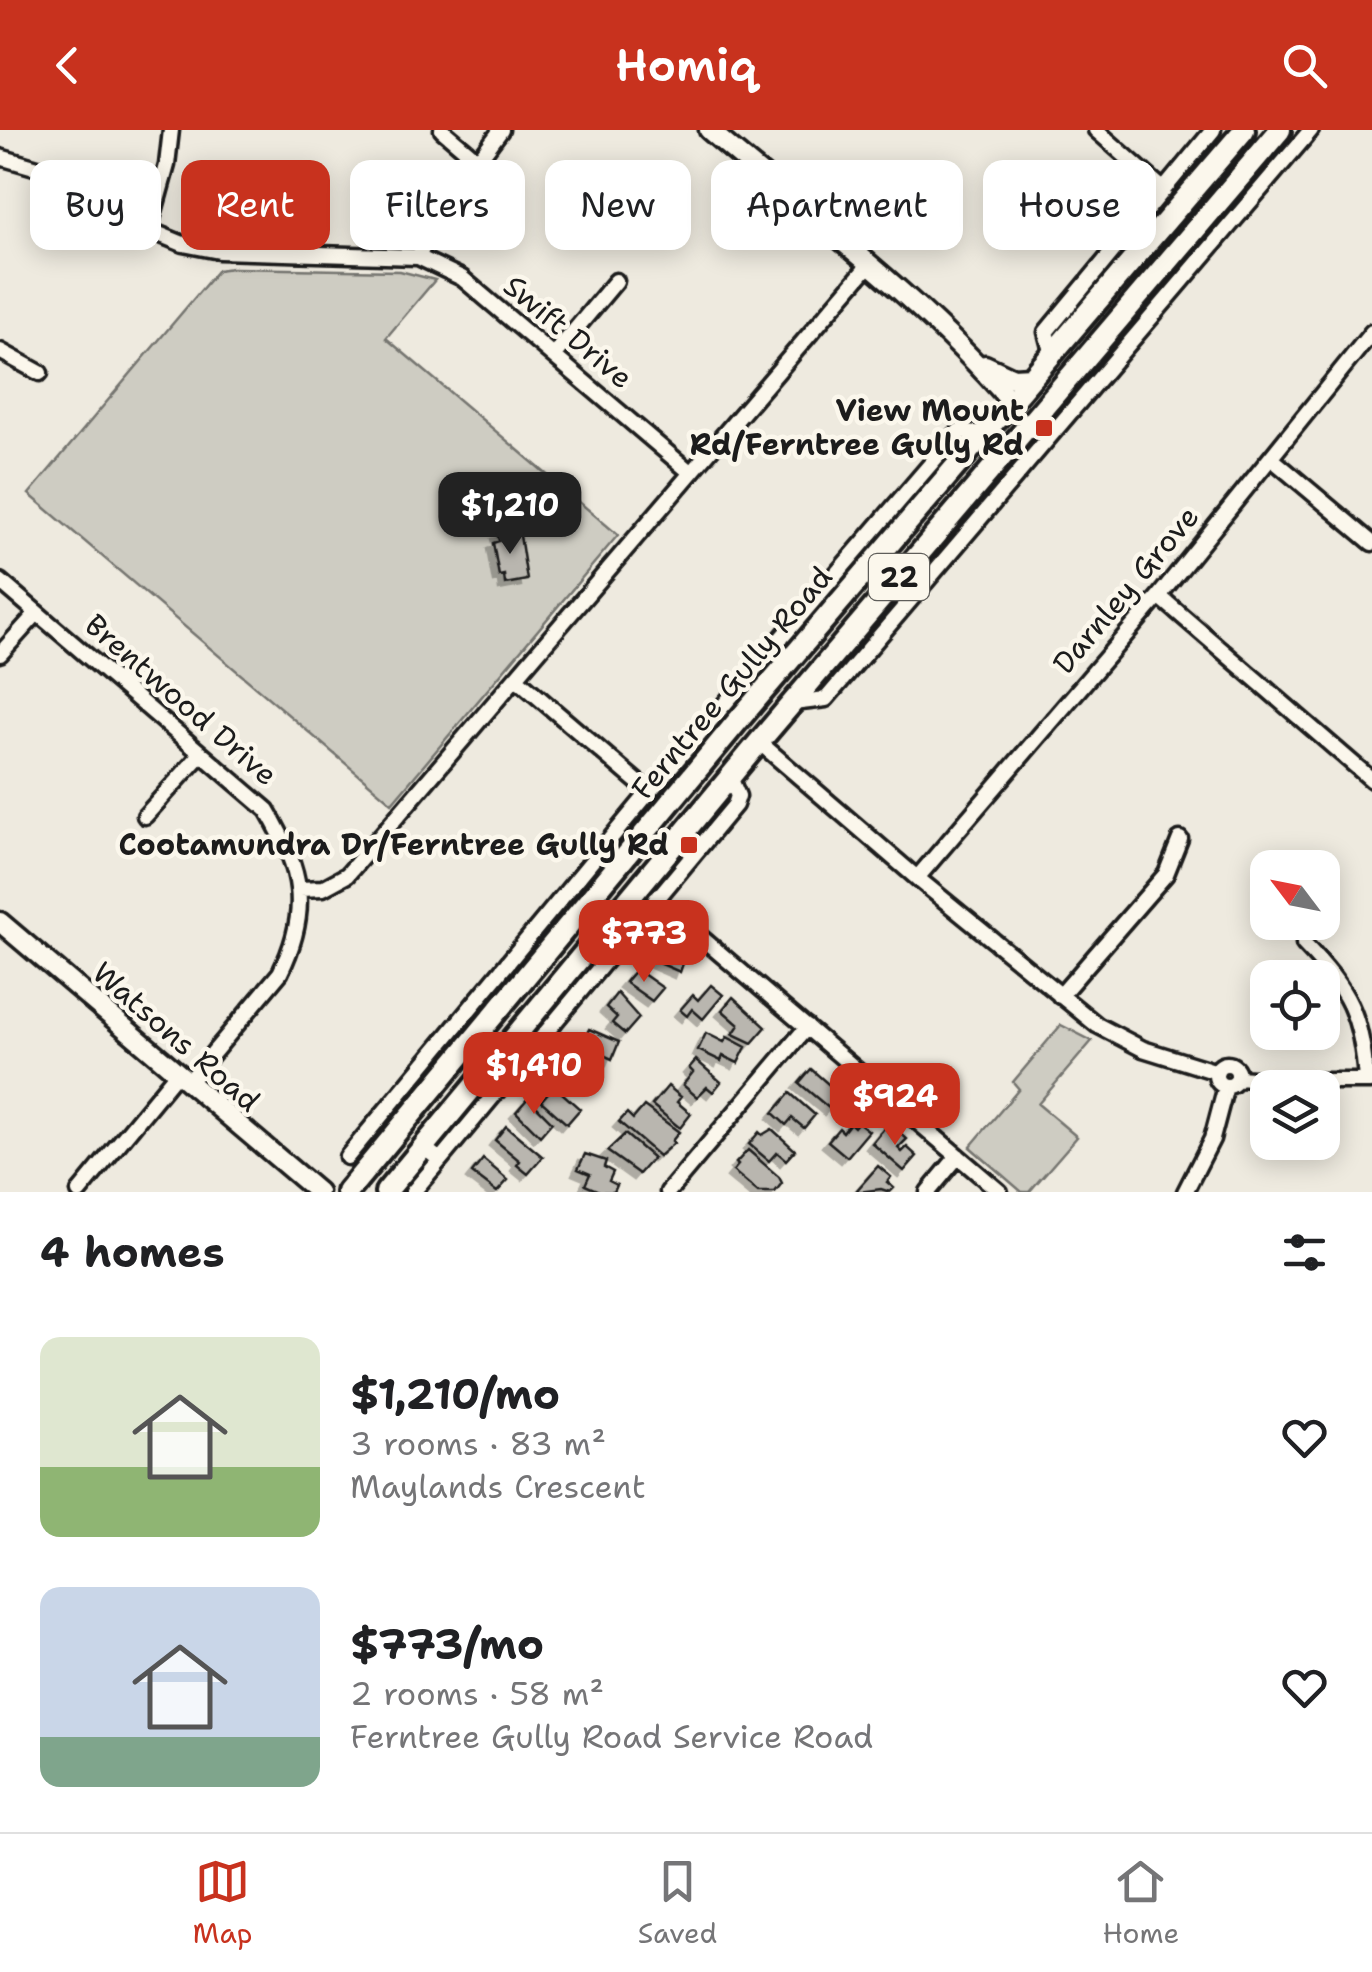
<!DOCTYPE html>
<meta charset="utf-8">
<style>
body{margin:0;font-family:"Shantell Sans",sans-serif;background:#f2f2f2;color:#202124;height:100vh;display:flex;flex-direction:column;font-size:38px;white-space:nowrap}
*{box-sizing:border-box;margin:0}
p{font-size:32px;color:#757577}
.icon{flex:none;width:55px;height:55px;fill:none;stroke:currentColor;stroke-width:2;stroke-linecap:round;stroke-linejoin:round}
.map{position:relative;height:1062px;overflow:hidden}
.panel{display:flex;flex-direction:column;background:#fff;flex:1}
.panel>*{flex:none}
.hud{position:absolute;left:30px;top:30px;width:1312px;height:90px;display:flex;gap:20px}
.needle{width:65px;rotate:302deg}
.fabs{position:absolute;left:1250px;top:720px;display:grid;gap:20px}
.fabs a{display:grid;place-items:center;width:90px;height:90px;border-radius:20px;background:#fff;box-shadow:0 5px 25px #0003;font-size:50px}
.price{position:absolute;translate:-50% -85px;padding:0 22px;border-radius:20px;background:#c8321e;color:#fff;font-size:32px;line-height:65px;filter:drop-shadow(0 2px 5px #0008)}
.price::after{content:'';position:absolute;left:50%;top:60px;width:30px;height:22px;margin-left:-15px;background:inherit;clip-path:polygon(0 0,100% 0,50% 100%)}
.price.on{background:#222;color:#fff}
ul{padding:0;list-style:none}
li{display:flex;align-items:center;gap:30px;height:250px;padding:0 40px}
li span{display:grid;place-items:center;flex:none;width:280px;height:200px;border-radius:20px;color:#555}
li>.icon{margin-inline-start:auto}
span .icon{width:120px;height:120px;fill:#fffc;stroke-width:1}
li b{font-size:42px}
h2{display:flex;justify-content:space-between;align-items:center;height:120px;padding:0 40px;font-size:42px}
.tag{padding:0 35px;border-radius:20px;background:#fff;box-shadow:0 5px 25px #0003;font-size:35px;line-height:90px}
.tag.on{background:#c8321e;color:#fff}
header{display:flex;justify-content:space-between;align-items:center;height:130px;padding:0 40px;background:#c8321e;color:#fff;font-size:45px;font-weight:600}
.tab-bar{display:flex;justify-content:space-around;align-items:center;height:140px;border-top:2px solid #e0e0e0;background:#fff;font-size:28px;color:#757577}
.tab-bar a{display:grid;justify-items:center;gap:5px}
.tab-bar .on{color:#c8321e}
.map>svg:first-child{display:block}
.green{fill:#ceccc2;stroke:#75746f;stroke-width:2.5}
.building{fill:#b9b6af;stroke:#1c1c1c;stroke-width:2.5;filter:url(#shadow)}
.lines{fill:none;stroke-linecap:round;stroke-linejoin:round}
.street-casing{stroke:#1c1c1c;stroke-width:21}
.secondary-casing{stroke:#1c1c1c;stroke-width:25}
.primary-casing{stroke:#1c1c1c;stroke-width:28}
.street{stroke:#fbf7ec;stroke-width:14}
.secondary{stroke:#fbf7ec;stroke-width:18}
.primary{stroke:#fbf7ec;stroke-width:20}
.poi-dot{fill:#c8321e;stroke:#fbf7ec;stroke-width:4}
.labels{text-anchor:middle;stroke-width:9;stroke-linejoin:round;paint-order:stroke}
.shield{fill:#fbf7ec;stroke:#5f5e5a;stroke-width:2.5}
.shield-label{font-size:28px;font-weight:bold;fill:#1c1c1c}
.street-label{font-size:30px;fill:#1c1c1c;stroke:#fbf7ec}
.poi-label{font-size:30px;font-weight:bold;fill:#1c1c1c;stroke:#fbf7ec;text-anchor:end}
</style>
<header><svg class="icon" aria-label="back" viewBox="0 0 24 24"><path d="M15 5l-7 7 7 7"/></svg>Homiq<svg class="icon" aria-label="search" viewBox="0 0 24 24"><circle cx="10" cy="10" r="6"/><path d="M15 15l6 6"/></svg></header>
<div class="map">
<svg width="1372" height="1062" viewBox="0 0 1372 1062">
<defs>
<filter id="shadow"><feDropShadow dx="-6" dy="6" stdDeviation="0" flood-color="#0004"/></filter>
</defs>
<rect width="100%" height="100%" fill="#eeeadf"/>
<filter id="ink" filterUnits="userSpaceOnUse"><feTurbulence type="fractalNoise" baseFrequency=".01" numOctaves="2"/><feDisplacementMap in="SourceGraphic" scale="20" xChannelSelector="R" yChannelSelector="G"/><feConvolveMatrix kernelMatrix="1 2 1 2 8 2 1 2 1" color-interpolation-filters="sRGB"/></filter>
<g filter="url(#ink)">
<path class="green" d="M 232,138 L 400,141 L 435,150 L 386,208 L 618,405 L 392,673 L 29,364 L 218,140 Z
M 1061,895 L 1092,911 L 1038,974 L 1077,1007 L 1029,1062 L 1022,1062 L 970,1017 L 1019,959 L 1013,952 Z"/>
<path class="building" d="M 519,399 L 527,450 L 505,454 L 504,445 L 499,446 L 493,413 L 499,411 L 497,403 Z
M 656,814 L 686,825 L 680,842 L 650,829 Z
M 636,839 L 663,858 L 652,871 L 625,852 Z
M 711,855 L 723,865 L 703,889 L 692,879 L 687,886 L 680,880 L 693,865 L 698,870 Z
M 617,863 L 639,888 L 625,904 L 612,893 L 617,887 L 606,877 Z
M 733,867 L 766,897 L 752,913 L 733,904 L 739,895 L 722,880 Z
M 589,899 L 619,912 L 612,929 L 581,915 Z
M 706,903 L 724,912 L 727,907 L 746,917 L 738,933 L 723,926 L 721,931 L 698,920 Z
M 567,925 L 576,932 L 581,927 L 592,937 L 577,956 L 556,938 Z
M 696,930 L 721,952 L 713,962 L 707,957 L 697,967 L 683,955 L 693,942 L 689,938 Z
M 811,939 L 842,966 L 830,979 L 799,953 Z
M 559,950 L 568,957 L 562,963 L 580,979 L 567,994 L 541,971 Z
M 668,956 L 681,967 L 677,972 L 691,984 L 680,998 L 652,975 Z
M 790,963 L 815,985 L 804,998 L 792,988 L 786,995 L 773,983 Z
M 528,968 L 552,992 L 540,1006 L 516,982 Z
M 644,976 L 679,1002 L 672,1011 L 674,1013 L 659,1026 L 619,992 L 627,983 L 633,989 Z
M 858,992 L 869,1001 L 847,1027 L 828,1011 L 839,998 L 843,1002 L 850,993 L 854,997 Z
M 506,996 L 543,1027 L 528,1044 L 517,1035 L 520,1031 L 495,1010 Z
M 885,997 L 890,1002 L 894,997 L 907,1009 L 898,1018 L 902,1022 L 907,1017 L 917,1026 L 904,1041 L 872,1013 Z
M 772,999 L 795,1020 L 786,1030 L 777,1022 L 769,1031 L 749,1014 L 759,1002 L 762,1005 Z
M 625,1004 L 653,1028 L 639,1044 L 607,1021 Z
M 748,1020 L 779,1047 L 782,1053 L 775,1062 L 758,1062 L 733,1041 L 738,1035 L 736,1033 Z
M 585,1024 L 606,1031 L 604,1037 L 613,1042 L 609,1051 L 617,1055 L 614,1062 L 601,1062 L 585,1055 L 590,1044 L 578,1039 Z
M 483,1029 L 508,1050 L 497,1062 L 472,1043 Z
M 878,1036 L 891,1047 L 887,1052 L 894,1058 L 890,1062 L 881,1059 L 859,1062 L 857,1060 Z"/>
<g class="lines">
<defs>
<path id="street" d="M 442,0 L 476,29
M 1096,0 L 1164,60
M 0,27 L 48,41 L 149,100 L 183,114 L 219,121 L 418,127 L 462,148 L 690,342
M 149,100 L 167,35 L 171,0
M 418,127 L 442,79 L 501,0
M 0,221 L 40,243
M 554,225 L 616,151
M 1052,225 L 1046,202 L 1213,0
M 1271,328 L 1372,413
M 0,451 L 267,680 C 302,739 311,780 280,843 L 188,953
M 1159,466 L 1372,650
M 0,524 L 37,483
M 516,548 L 649,662
M 793,573 L 826,569 L 1311,0
M 759,612 L 917,748 L 1097,895 L 1143,919 L 1217,942
M 145,686 L 201,624
M 917,748 L 1159,466 L 1372,202
M 300,759 L 323,758 L 347,745 L 868,136
M 656,769 L 1000,1062
M 1304,814 C 1349,861 1362,885 1366,951
M 1060,866 L 1166,744 L 1180,709
M1216 945a11 11 0 1 1 22 0a11 11 0 1 1-22 0Z
M 1238,948 L 1283,951 L 1371,951
M 423,1017 L 440,1030 L 735,675 L 738,666 L 730,647
M 347,1027 L 649,662 L 959,301 L 983,304
M 79,1062 L 177,943
M 413,1062 L 440,1030
M 668,1062 L 807,897
M 928,1062 L 958,1026
M 1185,1062 L 1212,1009 L 1226,956"/>
<path id="secondary" d="M 709,0 C 809,86 926,172 1011,272
M 985,235 L 1013,248 L 1032,247
M 0,792 L 318,1062"/>
<path id="primary" d="M 347,1062 L 736,593 L 1244,0
M 386,1062 L 759,612 L 1280,0"/>
</defs>
<use href="#street" class="street-casing"/>
<use href="#secondary" class="secondary-casing"/>
<use href="#primary" class="primary-casing"/>
<use href="#street" class="street"/>
<use href="#secondary" class="secondary"/>
<use href="#primary" class="primary"/>
</g>
</g>
<g class="poi-dot">
<rect x="1034" y="288" width="20" height="20" rx="5"/>
<rect x="679" y="705" width="20" height="20" rx="5"/>
</g>
<g class="labels">
<rect class="shield" x="869" y="424" width="60" height="46" rx="8"/>
<g class="shield-label">
<text x="899" y="457">22</text>
</g>
<g class="street-label">
<text transform="translate(568 202) rotate(40)" y="10">Swift Drive</text>
<text transform="translate(1126 460) rotate(-50)" y="10">Darnley Grove</text>
<text transform="translate(732 553) rotate(-50)" y="10">Ferntree Gully Road</text>
<text transform="translate(181 570) rotate(41)" y="10">Brentwood Drive</text>
<text transform="translate(176 907) rotate(41)" y="10">Watsons Road</text>
</g>
<g class="poi-label">
<text x="1024" y="291">View Mount<tspan x="1024" dy="34">Rd/Ferntree Gully Rd</tspan></text>
<text x="669" y="725">Cootamundra Dr/Ferntree Gully Rd</text>
</g>
</g>
</svg>
<div class="fabs">
<a><svg class="needle" viewBox="-14 -14 28 28"><path d="M0-13l5 13h-10z" fill="#e53935"/><path d="M0 13l5-13h-10z" fill="#757577"/></svg></a>
<a><svg class="icon" aria-label="locate" viewBox="0 0 24 24"><circle cx="12" cy="12" r="6"/><path d="M12 2v4M12 18v4M2 12h4M18 12h4"/></svg></a>
<a><svg class="icon" aria-label="layers" viewBox="0 0 24 24"><path d="M12 4l9 5-9 5-9-5zM3 14l9 5 9-5"/></svg></a>
</div>
<b class="price on" style="left:510px;top:427px">$1,210</b>
<b class="price" style="left:644px;top:855px">$773</b>
<b class="price" style="left:534px;top:987px">$1,410</b>
<b class="price" style="left:895px;top:1018px">$924</b>
<div class="hud">
<a class="tag">Buy</a>
<a class="tag on">Rent</a>
<a class="tag">Filters</a>
<a class="tag">New</a>
<a class="tag">Apartment</a>
<a class="tag">House</a>
</div>
</div>
<section class="panel">
<h2>4 homes<svg class="icon" aria-label="filters" viewBox="0 0 24 24"><path d="M4 7h16M4 17h16"/><circle cx="9" cy="7" r="2"/><circle cx="15" cy="17" r="2"/></svg></h2>
<ul>
<li><span style="background:linear-gradient(#dfe7d0 65%,#8fb573 0)"><svg class="icon" aria-label="home" viewBox="0 0 24 24"><path d="M3 11l9-7 9 7M6 9v11h12V9"/></svg></span><div><b>$1,210/mo</b><p>3 rooms · 83 m²</p><p>Maylands Crescent</p></div><svg class="icon" aria-label="heart" viewBox="0 0 24 24"><path d="M12 20l-8-8c-3-5 5-10 8-4 3-6 11-1 8 4z"/></svg></li>
<li><span style="background:linear-gradient(#c9d6e8 75%,#7fa58c 0)"><svg class="icon" aria-label="home" viewBox="0 0 24 24"><path d="M3 11l9-7 9 7M6 9v11h12V9"/></svg></span><div><b>$773/mo</b><p>2 rooms · 58 m²</p><p>Ferntree Gully Road Service Road</p></div><svg class="icon" aria-label="heart" viewBox="0 0 24 24"><path d="M12 20l-8-8c-3-5 5-10 8-4 3-6 11-1 8 4z"/></svg></li>
</ul>
</section>
<nav class="tab-bar">
<a class="on"><svg class="icon" aria-label="map" viewBox="0 0 24 24"><path d="M3 6l6-2 6 2 6-2v14l-6 2-6-2-6 2zM9 4v14M15 6v14"/></svg>Map</a>
<a><svg class="icon" aria-label="saved" viewBox="0 0 24 24"><path d="M7 4h10v16l-5-4-5 4z"/></svg>Saved</a>
<a><svg class="icon" aria-label="home" viewBox="0 0 24 24"><path d="M3 11l9-7 9 7M6 9v11h12V9"/></svg>Home</a>
</nav>
